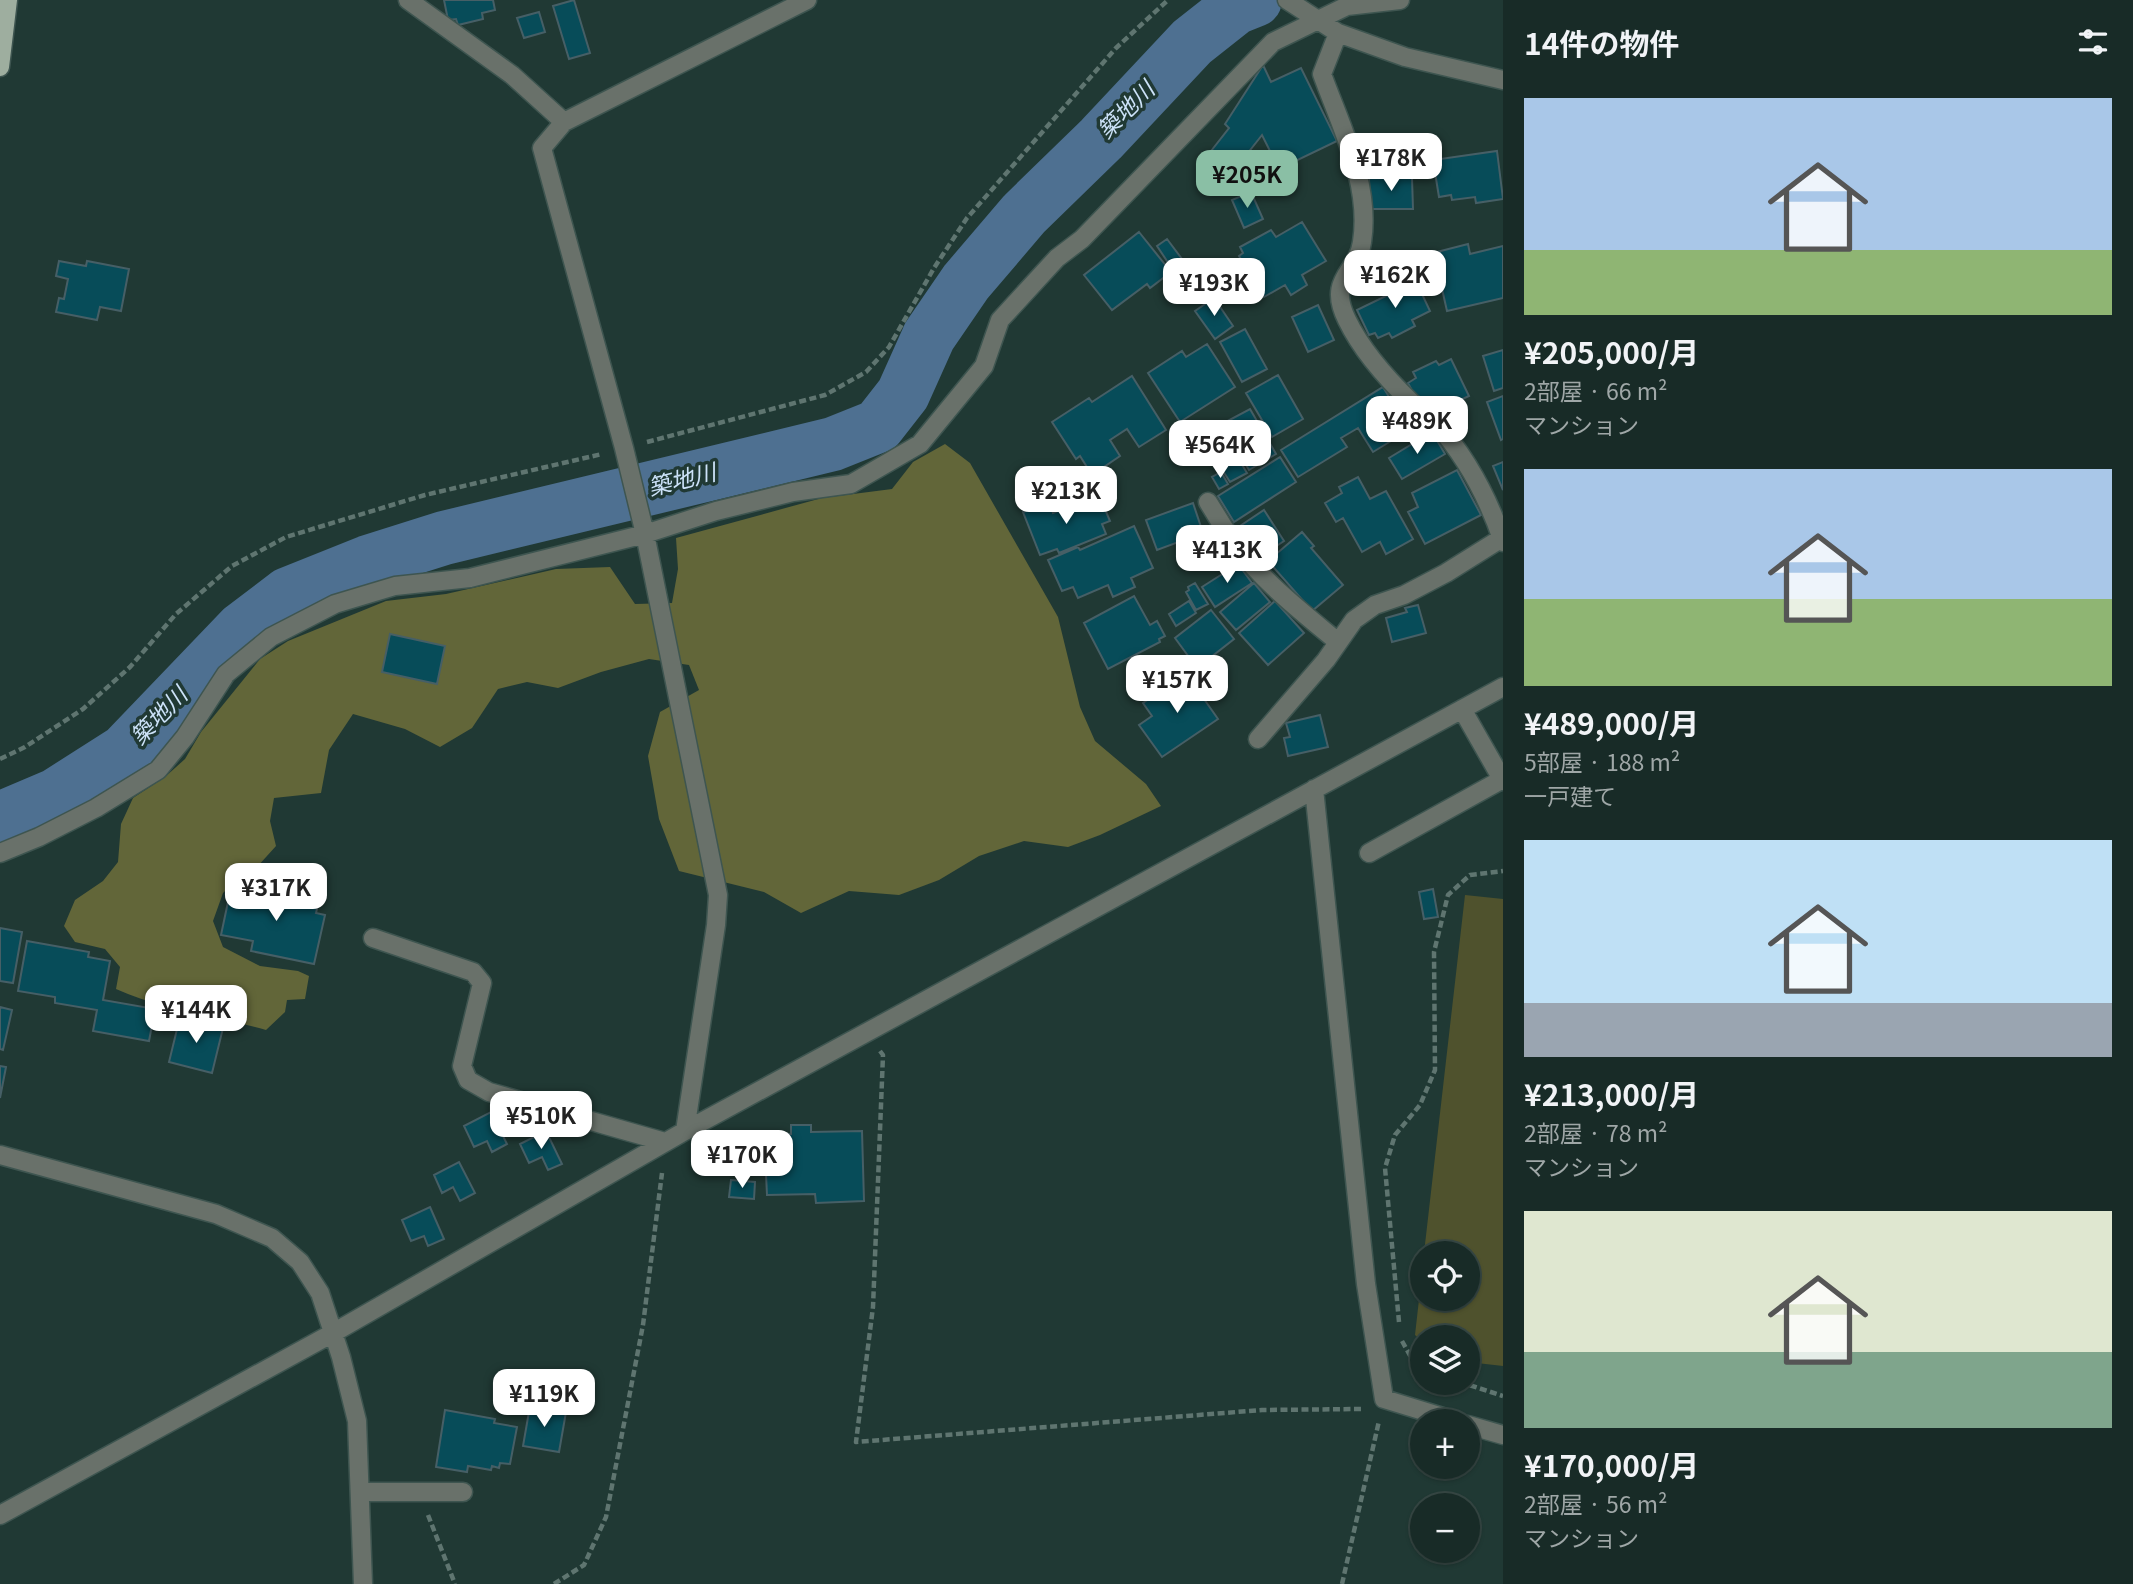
<!DOCTYPE html>
<html lang="ja">
<meta charset="utf-8">
<style>
body{margin:0;font-family:Georgia,"Noto Sans JP",serif;background:#253733;color:#f1f3f6;height:100vh;display:flex;flex-direction:column;font-size:26px;white-space:nowrap}
*{box-sizing:border-box;margin:0}
p{font-size:23px;color:#9fa7a7}
.icon{flex:none;width:38px;height:38px;fill:none;stroke:currentColor;stroke-width:2;stroke-linecap:round;stroke-linejoin:round}
.map{position:relative;flex:1;overflow:hidden}
.drawer{display:flex;flex-direction:column;background:#182b27;width:630px}
.drawer>*{flex:none}
.buttons{position:absolute;left:1410px;top:1241px;display:grid;gap:14px}
.buttons a{display:grid;place-items:center;width:70px;height:70px;border-radius:50%;background:#182b27;box-shadow:0 2px 5px #0004,0 0 0 2px #364744;font-size:35px}
.price{position:absolute;translate:-50% -60px;padding:0 16px;border-radius:14px;background:#fff;color:#222;font-size:23px;line-height:46px;filter:drop-shadow(0 2px 4px #0008)}
.price::after{content:'';position:absolute;left:50%;top:42px;width:21px;height:16px;margin-left:-10px;background:inherit;clip-path:polygon(0 0,100% 0,50% 100%)}
.price.active{background:#8abfa5;color:#111}
ul{padding:0;list-style:none}
li{display:grid;align-content:center;gap:14px;height:371px;padding:0 21px}
li span{display:grid;place-items:center;height:217px;border-radius:0px;color:#555}
li>.icon{margin-inline-start:auto}
span .icon{width:126px;height:126px;fill:#fffc;stroke-width:1}
li b{font-size:30px}
h2{display:flex;justify-content:space-between;align-items:center;height:84px;padding:0 21px;font-size:30px}
main{display:flex;flex:1;min-height:0}
.map>svg:first-child{display:block}
.green{fill:#4f522d}
.forest{fill:#626639}
.lines{fill:none;stroke-linecap:round;stroke-linejoin:round}
.river{stroke:#4e7091;stroke-width:54}
.building{fill:#074c59;stroke:#465f66;stroke-width:2}
.minor-casing{stroke:#3e5550;stroke-width:21}
.major-casing{stroke:#3e5550;stroke-width:21}
.path{stroke:#5f7570;stroke-width:4.5;stroke-dasharray:7 3.5;stroke-linecap:butt}
.minor{stroke:#69716a;stroke-width:18}
.major{stroke:#9eae9f;stroke-width:18}
.labels{text-anchor:middle;stroke-width:7;stroke-linejoin:round;paint-order:stroke}
.water-label{font-size:23px;font-style:italic;fill:#cde3f9;stroke:#203934}
</style>
<main>
<div class="map">
<svg width="1503" height="1584" viewBox="0 0 1503 1584">
<rect width="100%" height="100%" fill="#203934"/>
<path class="green" d="M 1465,895 L 1503,899 L 1503,1366 L 1468,1362 L 1468,1337 L 1423,1337 L 1423,1342 L 1415,1335 L 1423,1264 L 1423,1298 L 1468,1298 L 1468,1253 L 1424,1253 Z"/>
<path class="forest" d="M 945,444 L 970,463 L 1058,617 L 1080,707 L 1095,741 L 1146,784 L 1161,806 L 1100,835 L 1068,847 L 1024,841 L 979,856 L 939,880 L 899,895 L 849,891 L 801,913 L 764,892 L 679,871 L 659,819 L 648,756 L 660,712 L 699,690 L 689,665 L 649,659 L 601,672 L 558,688 L 527,682 L 498,689 L 472,728 L 440,747 L 405,729 L 353,714 L 329,750 L 321,793 L 274,798 L 270,821 L 276,846 L 257,867 L 234,882 L 223,893 L 213,921 L 223,947 L 260,966 L 298,971 L 309,976 L 305,999 L 287,1000 L 285,1012 L 266,1030 C 216,1016 163,1010 116,989 L 120,967 L 105,949 L 75,942 L 64,926 L 75,900 L 103,881 L 118,862 L 121,824 L 133,798 L 165,777 L 185,759 L 201,732 L 260,659 L 288,641 L 386,601 L 446,594 L 556,569 L 610,567 L 635,604 L 672,603 L 678,569 L 676,538 L 822,498 L 892,489 L 913,462 Z"/>
<g class="lines">
<path class="river" d="M 0,819 L 56,795 L 125,751 L 242,629 L 288,594 L 368,562 L 444,538 L 833,444 L 878,426 L 903,394 L 929,336 L 966,282 L 1024,214 L 1101,139 L 1192,42 L 1235,8 L 1255,0"/>
</g>
<path class="building" d="M 444,0 L 493,0 L 495,10 L 482,13 L 483,19 L 458,25 L 456,19 L 448,20 Z
M 574,0 L 590,53 L 569,59 L 553,6 Z
M 539,12 L 545,32 L 524,38 L 517,18 Z
M 1263,65 L 1271,82 L 1301,68 L 1337,141 L 1279,169 L 1262,135 L 1236,168 L 1230,163 L 1220,174 L 1204,160 L 1229,128 L 1225,124 Z
M 1497,151 L 1503,199 L 1476,203 L 1475,197 L 1452,200 L 1451,195 L 1439,197 L 1433,160 Z
M 1369,178 L 1412,178 L 1413,209 L 1370,209 Z
M 1251,192 L 1263,219 L 1244,228 L 1232,200 Z
M 1302,222 L 1326,261 L 1302,275 L 1307,285 L 1291,295 L 1285,285 L 1264,297 L 1239,256 L 1243,253 L 1240,247 L 1271,230 L 1276,237 Z
M 1139,232 L 1171,272 L 1150,288 L 1147,284 L 1112,310 L 1084,275 Z
M 1167,239 L 1182,259 L 1171,267 L 1157,246 Z
M 1468,244 L 1470,254 L 1503,246 L 1503,298 L 1447,311 L 1438,271 L 1434,273 L 1429,254 Z
M 59,261 L 86,266 L 87,261 L 129,269 L 121,311 L 100,307 L 97,320 L 56,312 L 59,298 L 64,299 L 68,279 L 56,276 Z
M 1379,267 L 1387,283 L 1360,295 L 1352,279 Z
M 1413,275 L 1430,311 L 1412,320 L 1415,326 L 1392,338 L 1389,333 L 1378,338 L 1375,333 L 1369,335 L 1357,310 L 1390,294 L 1387,288 Z
M 1214,298 L 1233,326 L 1215,339 L 1195,311 Z
M 1318,305 L 1334,340 L 1308,352 L 1292,317 Z
M 1245,329 L 1267,369 L 1242,382 L 1220,342 Z
M 1207,344 L 1235,387 L 1180,422 L 1148,373 L 1182,351 L 1186,357 Z
M 1503,350 L 1503,388 L 1494,391 L 1483,356 Z
M 1451,359 L 1469,396 L 1444,408 L 1442,403 L 1429,409 L 1425,401 L 1419,404 L 1408,383 L 1416,378 L 1413,372 L 1436,361 L 1439,365 Z
M 1278,375 L 1303,419 L 1272,437 L 1246,393 Z
M 1132,376 L 1166,430 L 1139,447 L 1127,429 L 1110,440 L 1120,456 L 1092,475 L 1080,456 L 1076,459 L 1052,422 L 1089,398 L 1092,402 Z
M 1383,387 L 1406,425 L 1388,436 L 1391,441 L 1373,452 L 1358,428 L 1341,438 L 1347,447 L 1298,477 L 1281,450 Z
M 1503,396 L 1503,439 L 1501,440 L 1487,402 Z
M 1250,409 L 1276,454 L 1249,470 L 1222,424 Z
M 1432,432 L 1445,454 L 1402,479 L 1389,458 Z
M 1235,453 L 1247,473 L 1230,482 L 1218,463 Z
M 1280,457 L 1296,482 L 1234,522 L 1218,496 Z
M 1503,462 L 1503,490 L 1493,466 Z
M 1457,470 L 1481,515 L 1425,544 L 1408,512 L 1418,507 L 1412,493 Z
M 1221,472 L 1228,484 L 1219,489 L 1212,477 Z
M 1358,477 L 1370,499 L 1386,491 L 1413,539 L 1386,554 L 1380,542 L 1362,552 L 1343,518 L 1336,522 L 1325,503 L 1342,493 L 1339,487 Z
M 1093,497 L 1098,510 L 1104,507 L 1110,521 L 1102,524 L 1106,534 L 1059,553 L 1057,549 L 1040,555 L 1023,512 L 1049,502 L 1053,513 Z
M 1193,503 L 1203,533 L 1157,550 L 1146,520 Z
M 1264,510 L 1284,541 L 1257,559 L 1237,528 Z
M 1134,526 L 1153,568 L 1131,578 L 1135,587 L 1113,597 L 1108,585 L 1078,598 L 1073,587 L 1062,591 L 1048,560 L 1078,547 L 1080,550 Z
M 1302,532 L 1314,546 L 1311,548 L 1343,585 L 1312,611 L 1268,561 Z
M 1238,564 L 1252,583 L 1215,607 L 1202,587 Z
M 1195,583 L 1208,604 L 1196,610 L 1186,592 L 1189,590 L 1188,587 Z
M 1254,583 L 1270,602 L 1236,630 L 1220,612 Z
M 1134,596 L 1150,625 L 1157,621 L 1165,636 L 1159,639 L 1160,642 L 1108,669 L 1084,623 Z
M 1189,601 L 1196,613 L 1176,626 L 1169,614 Z
M 1275,601 L 1304,633 L 1268,665 L 1239,633 Z
M 1418,605 L 1426,633 L 1392,642 L 1386,618 L 1407,612 L 1405,608 Z
M 1211,610 L 1234,639 L 1197,668 L 1175,638 Z
M 390,634 L 445,646 L 437,684 L 382,672 Z
M 1186,674 L 1195,686 L 1201,682 L 1210,695 L 1204,699 L 1218,719 L 1162,757 L 1139,725 L 1152,716 L 1143,703 Z
M 1320,715 L 1328,747 L 1288,756 L 1284,738 L 1290,737 L 1286,723 Z
M 244,884 L 319,900 L 316,913 L 325,915 L 314,964 L 251,951 L 253,941 L 221,935 L 228,902 L 240,904 Z
M 1433,889 L 1438,917 L 1424,919 L 1419,892 Z
M 0,928 L 22,932 L 13,983 L 0,981 Z
M 27,941 L 89,952 L 88,957 L 110,961 L 103,1000 L 155,1009 L 149,1041 L 93,1031 L 97,1010 L 55,1003 L 55,997 L 18,991 Z
M 0,1007 L 12,1010 L 3,1050 L 0,1049 Z
M 180,1017 L 223,1028 L 212,1073 L 169,1062 Z
M 0,1066 L 6,1067 L 0,1098 Z
M 491,1112 L 507,1144 L 492,1152 L 487,1141 L 474,1147 L 464,1126 Z
M 791,1125 L 811,1125 L 811,1132 L 862,1131 L 864,1201 L 816,1203 L 815,1194 L 767,1195 L 766,1174 L 762,1174 L 762,1168 L 751,1168 L 750,1140 L 758,1140 L 758,1134 L 791,1134 Z
M 546,1131 L 562,1164 L 548,1170 L 542,1157 L 529,1163 L 520,1144 Z
M 459,1162 L 475,1193 L 460,1201 L 453,1187 L 442,1193 L 434,1175 Z
M 731,1180 L 755,1182 L 754,1199 L 729,1197 Z
M 430,1207 L 444,1239 L 428,1246 L 424,1236 L 411,1241 L 402,1220 Z
M 530,1406 L 566,1412 L 559,1452 L 523,1446 Z
M 445,1410 L 495,1419 L 494,1423 L 517,1427 L 510,1464 L 500,1463 L 499,1468 L 492,1466 L 491,1470 L 468,1466 L 467,1472 L 436,1467 Z"/>
<g class="lines">
<defs>
<path id="minor" d="M 408,0 L 512,75 L 564,122 L 807,0
M 1287,0 L 1338,33 L 1405,57 L 1503,80
M 1338,33 L 1322,74 C 1341,127 1371,184 1362,242 C 1358,273 1326,278 1347,320 C 1362,351 1387,379 1412,403 C 1420,410 1429,416 1436,423 C 1468,459 1488,497 1503,542
M 564,122 L 542,148 L 624,448 L 645,534 L 718,895 L 716,925 L 685,1131
M 1208,502 C 1217,516 1225,531 1235,544 C 1263,582 1302,612 1338,642
M 1462,709 L 1503,781
M 1258,739 L 1326,660 L 1354,620 L 1375,605 L 1404,595 L 1446,573 L 1502,538
M 1314,789 L 1366,1284 L 1384,1399 L 1456,1421
M 0,853 L 39,837 L 96,808 L 158,770 L 185,737 L 226,674 L 271,637 L 335,604 L 395,586 L 470,578 L 645,534 L 716,511 L 793,492 L 851,484 L 920,444 L 984,366 L 1000,320 L 1057,258 L 1082,239 L 1273,42 L 1347,6 L 1400,0
M 1369,853 L 1503,779
M 373,938 L 473,972 L 482,983 L 462,1066 L 468,1080 L 489,1092 L 665,1142
M 0,1155 L 216,1214 L 272,1238 L 300,1262 L 320,1293 L 341,1357 L 357,1421 L 363,1584
M 1468,1425 L 1503,1435
M 361,1492 L 463,1492
M 0,1515 L 333,1333 L 685,1131 L 1503,687"/>
<path id="major" d="M 0,67 L 8,0"/>
</defs>
<use href="#minor" class="minor-casing"/>
<use href="#major" class="major-casing"/>
<path class="path" d="M 647,442 L 825,395 L 866,372 L 889,347 L 934,268 L 967,218 L 1116,48 L 1168,0
M 0,759 L 25,747 L 83,709 L 130,667 L 176,614 L 232,566 L 286,537 L 425,495 L 602,454
M 880,1051 L 883,1055 L 873,1307 L 856,1442 L 1262,1410 L 1363,1409
M 1399,1322 L 1385,1168 L 1395,1135 L 1420,1105 L 1435,1070 L 1434,952 L 1448,895 L 1470,875 L 1503,871
M 1402,1341 L 1412,1359 L 1423,1368
M 1460,1382 L 1503,1396
M 428,1515 L 455,1584
M 554,1584 L 584,1565 L 606,1517 L 643,1325 L 662,1173
M 1342,1584 L 1379,1421"/>
<use href="#minor" class="minor"/>
<use href="#major" class="major"/>
</g>
<g class="labels">
<g class="water-label">
<text transform="translate(1126 110) rotate(-45)" y="8">築地川</text>
<text transform="translate(682 480) rotate(-14)" y="8">築地川</text>
<text transform="translate(159 716) rotate(-46)" y="8">築地川</text>
</g>
</g>
</svg>
<div class="buttons">
<a><svg class="icon" aria-label="locate" viewBox="0 0 24 24"><circle cx="12" cy="12" r="6"/><path d="M12 2v4M12 18v4M2 12h4M18 12h4"/></svg></a>
<a><svg class="icon" aria-label="layers" viewBox="0 0 24 24"><path d="M12 4l9 5-9 5-9-5zM3 14l9 5 9-5"/></svg></a>
<a>+</a>
<a>−</a>
</div>
<b class="price" style="left:1391px;top:193px">¥178K</b>
<b class="price active" style="left:1247px;top:210px">¥205K</b>
<b class="price" style="left:1395px;top:310px">¥162K</b>
<b class="price" style="left:1214px;top:318px">¥193K</b>
<b class="price" style="left:1417px;top:456px">¥489K</b>
<b class="price" style="left:1220px;top:480px">¥564K</b>
<b class="price" style="left:1066px;top:526px">¥213K</b>
<b class="price" style="left:1227px;top:585px">¥413K</b>
<b class="price" style="left:1177px;top:715px">¥157K</b>
<b class="price" style="left:276px;top:923px">¥317K</b>
<b class="price" style="left:196px;top:1045px">¥144K</b>
<b class="price" style="left:541px;top:1151px">¥510K</b>
<b class="price" style="left:742px;top:1190px">¥170K</b>
<b class="price" style="left:544px;top:1429px">¥119K</b>
</div>
<section class="drawer">
<h2>14件の物件<svg class="icon" aria-label="filters" viewBox="0 0 24 24"><path d="M4 7h16M4 17h16"/><circle cx="9" cy="7" r="2"/><circle cx="15" cy="17" r="2"/></svg></h2>
<ul>
<li><span style="background:linear-gradient(#a9c7e8 70%,#8fb573 0)"><svg class="icon" aria-label="home" viewBox="0 0 24 24"><path d="M3 11l9-7 9 7M6 9v11h12V9"/></svg></span><div><b>¥205,000/月</b><p>2部屋 · 66 m²</p><p>マンション</p></div></li>
<li><span style="background:linear-gradient(#a9c7e8 60%,#8fb573 0)"><svg class="icon" aria-label="home" viewBox="0 0 24 24"><path d="M3 11l9-7 9 7M6 9v11h12V9"/></svg></span><div><b>¥489,000/月</b><p>5部屋 · 188 m²</p><p>一戸建て</p></div></li>
<li><span style="background:linear-gradient(#bfe0f5 75%,#9aa5b1 0)"><svg class="icon" aria-label="home" viewBox="0 0 24 24"><path d="M3 11l9-7 9 7M6 9v11h12V9"/></svg></span><div><b>¥213,000/月</b><p>2部屋 · 78 m²</p><p>マンション</p></div></li>
<li><span style="background:linear-gradient(#dfe7d0 65%,#7fa58c 0)"><svg class="icon" aria-label="home" viewBox="0 0 24 24"><path d="M3 11l9-7 9 7M6 9v11h12V9"/></svg></span><div><b>¥170,000/月</b><p>2部屋 · 56 m²</p><p>マンション</p></div></li>
</ul>
</section>
</main>
